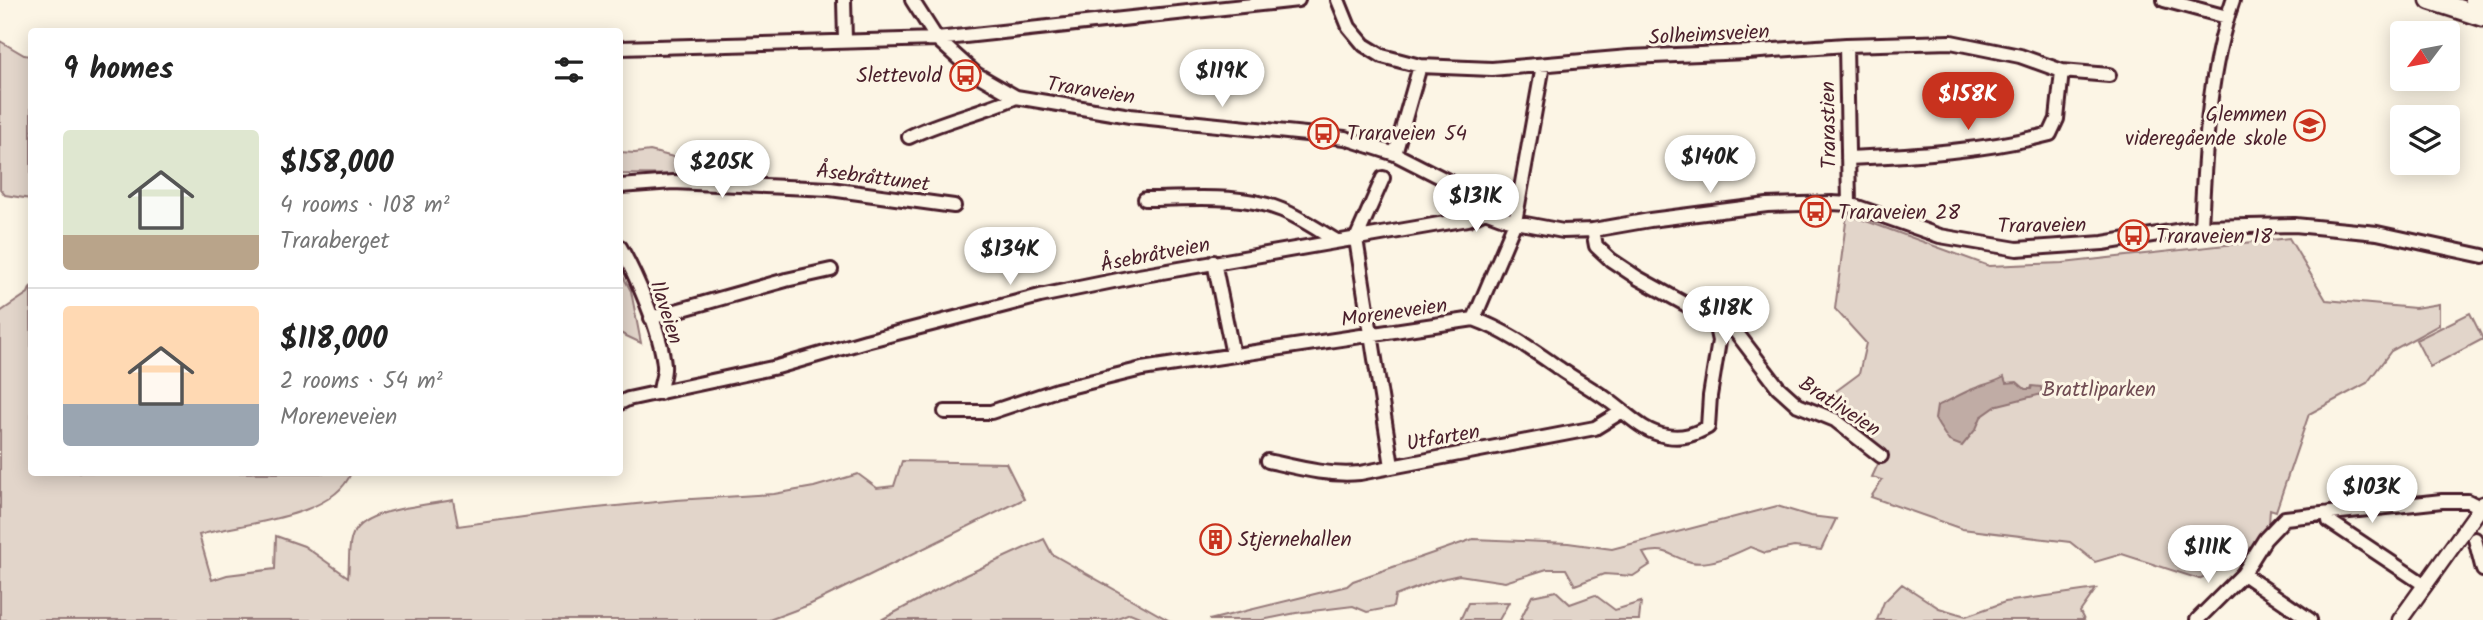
<!DOCTYPE html>
<meta charset="utf-8">
<style>
body{margin:0;font-family:Kalam,sans-serif;background:#f2f2f2;color:#222;height:100vh;display:flex;flex-direction:column;font-size:26px;white-space:nowrap}
*{box-sizing:border-box;margin:0}
p{font-size:23px;color:#767676}
.icon{flex:none;width:38px;height:38px;fill:none;stroke:currentColor;stroke-width:2;stroke-linecap:round;stroke-linejoin:round}
.map{position:relative;flex:1;overflow:hidden}
.side{position:absolute;left:28px;top:28px;width:595px;height:448px;display:flex;flex-direction:column;background:#fff;border-radius:7px;box-shadow:0 4px 18px #0003}
.side>*{flex:none}
.needle{width:46px;rotate:238deg}
.controls{position:absolute;left:2390px;top:21px;display:grid;gap:14px}
.controls a{display:grid;place-items:center;width:70px;height:70px;border-radius:7px;background:#fff;box-shadow:0 4px 18px #0003;font-size:35px}
.price{position:absolute;translate:-50% -60px;padding:0 16px;border-radius:24px;background:#fff;color:#222;font-size:23px;line-height:46px;filter:drop-shadow(0 2px 4px #0008)}
.price::after{content:'';position:absolute;left:50%;top:42px;width:21px;height:16px;margin-left:-10px;background:inherit;clip-path:polygon(0 0,100% 0,50% 100%)}
.price.active{background:#c8321e;color:#fff}
ul{padding:0;list-style:none}
li{display:flex;align-items:center;gap:21px;height:175px;padding:0 35px}
li+li{border-top:2px solid #e0e0e0}
li span{display:grid;place-items:center;flex:none;width:196px;height:140px;border-radius:7px;color:#555}
li>.icon{margin-inline-start:auto}
span .icon{width:84px;height:84px;fill:#fffc;stroke-width:1}
li b{font-size:30px}
h2{display:flex;justify-content:space-between;align-items:center;height:84px;padding:0 35px;font-size:30px}
.map>svg:first-child{display:block}
.green{fill:#e2d5ca;stroke:#967a7a;stroke-width:2}
.water{fill:#c0aca5;stroke:#917474;stroke-width:2}
.lines{fill:none;stroke-linecap:round;stroke-linejoin:round}
.minor-casing{stroke:#4a1f2b;stroke-width:18}
.tertiary-casing{stroke:#4a1f2b;stroke-width:19}
.primary-casing{stroke:#4a1f2b;stroke-width:23}
.minor{stroke:#fcf5e5;stroke-width:12}
.tertiary{stroke:#fcf5e5;stroke-width:14}
.primary{stroke:#fcf5e5;stroke-width:18}
.labels{text-anchor:middle;stroke-width:6;stroke-linejoin:round;paint-order:stroke}
.street-label{font-size:21px;fill:#4a1f2b;stroke:#fcf5e5}
.poi-label{font-size:21px;fill:#4a1f2b;stroke:#fcf5e5;text-anchor:start}
.park-label{font-size:21px;fill:#704c53;stroke:#fcf5e5}
</style>
<div class="map">
<svg width="2483" height="620" viewBox="0 0 2483 620">
<rect width="100%" height="100%" fill="#fcf5e5"/>
<filter id="ink" filterUnits="userSpaceOnUse"><feTurbulence type="fractalNoise" baseFrequency=".0143" numOctaves="2"/><feDisplacementMap in="SourceGraphic" scale="14" xChannelSelector="R" yChannelSelector="G"/><feConvolveMatrix kernelMatrix="1 2 1 2 8 2 1 2 1" color-interpolation-filters="sRGB"/></filter>
<g filter="url(#ink)">
<path class="green" d="M 0,41 L 24,55 L 31,56 L 31,199 L 5,195 L 0,189 Z
M 650,151 L 705,165 L 707,175 L 620,174 L 620,152 L 635,153 Z
M 1847,214 L 1989,266 L 2063,263 L 2289,238 L 2326,300 L 2415,308 L 2439,304 L 2439,325 L 2391,351 L 2367,383 L 2309,414 L 2276,511 L 2270,509 L 2269,524 L 2244,558 L 2199,579 L 2122,554 L 2095,562 L 2070,542 L 1962,529 L 1871,497 L 1882,480 L 1872,477 L 1880,460 L 1813,408 L 1859,374 L 1866,343 L 1835,309 Z
M 620,271 L 631,291 L 641,343 L 620,333 Z
M 31,286 L 32,472 L 351,473 C 333,519 240,523 199,535 L 212,580 L 227,575 L 275,569 L 276,536 L 304,546 L 348,577 C 350,564 347,546 353,534 C 363,509 428,505 453,500 L 458,526 L 567,511 L 676,500 L 774,494 L 814,487 L 858,474 L 877,488 L 894,486 L 902,461 L 1006,463 L 1024,499 L 809,605 L 769,620 L 0,620 L 0,312 L 28,293 Z
M 2470,313 L 2483,339 L 2430,367 L 2416,340 Z
M 1777,506 L 1810,516 L 1836,519 L 1821,550 L 1794,547 L 1765,553 L 1750,547 C 1733,555 1710,566 1691,562 C 1667,556 1670,547 1643,553 L 1650,565 L 1633,576 L 1604,574 L 1575,585 L 1566,569 L 1547,569 L 1505,582 L 1459,575 L 1437,580 L 1395,596 L 1393,607 L 1367,612 L 1353,606 L 1296,613 L 1262,620 L 1209,620 L 1347,586 L 1353,581 L 1473,539 L 1568,543 L 1612,549 Z
M 1044,539 L 1052,554 L 1168,620 L 1147,620 L 1130,613 L 1112,620 L 881,620 L 957,579 Z
M 1902,584 L 1939,608 L 1966,616 L 2005,602 L 2096,589 L 2080,612 L 2084,620 L 1877,620 L 1884,602 Z
M 1556,591 L 1570,604 L 1595,595 L 1615,610 L 1641,602 L 1639,620 L 1520,620 L 1532,596 Z
M 1509,602 L 1499,620 L 1460,620 L 1468,603 Z"/>
<path class="water" d="M 2004,377 L 2006,383 L 2017,382 L 2025,389 L 2031,389 L 2032,386 L 2041,387 L 2042,394 L 1998,405 L 1981,417 L 1976,429 L 1962,446 L 1949,441 L 1939,426 L 1935,419 L 1937,406 C 1949,401 1960,394 1973,389 C 1984,384 1994,383 2004,377 Z"/>
<g class="lines">
<defs>
<path id="minor" d="M 844,0 L 845,40
M 912,0 L 937,39 L 976,74 L 1016,97 L 1130,116 L 1345,138 L 1395,154 L 1456,185 L 1485,211 L 1515,222 L 1563,231 L 1593,230 L 1650,220 L 1767,205 L 1832,203 L 1849,204 L 1940,236 L 2017,249 L 2103,243 L 2201,227 L 2295,225 L 2377,233 L 2483,256
M 1338,0 L 1349,27 L 1364,45 L 1382,56 L 1420,66 L 1492,69 L 1629,57 L 1747,52 L 1846,45 L 1951,42 L 2020,56 L 2062,71 L 2109,75
M 2164,0 L 2227,17
M 1846,45 L 1849,204
M 620,48 L 937,39 L 1298,0
M 909,137 C 943,120 981,113 1016,97
M 1395,154 L 1420,66
M 1848,158 C 1916,155 1984,151 2050,134 L 2057,119 L 2062,71
M 1383,178 L 1356,239 L 1392,466
M 620,186 L 673,182 L 830,189 L 954,206
M 1145,199 C 1190,199 1240,193 1282,210 C 1301,218 1318,230 1335,240
M 2201,227 C 2205,151 2208,72 2233,0
M 1593,230 L 1596,246 L 1611,260 L 1638,278 L 1736,332 L 1778,387 L 1798,405 L 1835,420 L 1881,456
M 620,247 C 636,275 661,332 664,365 C 665,375 660,383 660,393
M 1214,262 L 1233,355
M 651,318 L 786,280 L 831,270
M 1474,319 L 1515,222 L 1543,65
M 620,403 L 628,399 L 777,367 L 866,341 L 1040,296 L 1133,277 L 1468,219 L 1485,211
M 945,412 L 991,412 L 1057,390 L 1142,369 L 1474,319 C 1507,331 1534,351 1563,371 C 1578,381 1594,390 1608,400 C 1628,414 1642,432 1667,436 C 1683,439 1695,434 1708,427 L 1710,396 L 1719,341 L 1714,318
M 1268,461 C 1299,468 1328,476 1360,473 L 1595,428 L 1621,412
M 2329,513 L 2329,521 L 2425,585
M 2475,539 L 2483,570
M 2243,574 L 2310,620
M 2197,620 L 2243,574 L 2265,539 L 2285,518 L 2442,501 L 2468,501 L 2480,507"/>
<path id="tertiary" d="M 2400,620 L 2483,504"/>
<path id="primary" d="M 2430,0 L 2483,17
M 2474,0 L 2483,3"/>
</defs>
<use href="#minor" class="minor-casing"/>
<use href="#tertiary" class="tertiary-casing"/>
<use href="#primary" class="primary-casing"/>
<use href="#minor" class="minor"/>
<use href="#tertiary" class="tertiary"/>
<use href="#primary" class="primary"/>
</g>
</g>
<defs>
<symbol id="bus-ring" viewBox="-11 -11 22 22"><circle r="9.5" fill="#fcf5e5" stroke="#c8321e" stroke-width="1.5"/><path d="M-5-6H5V4H4V6H2V4H-2V6H-4V4H-5ZM-3.5-4V0h7V-4ZM-3.5 1.2v1.5H-2V1.2ZM2 1.2v1.5H3.5V1.2Z" fill="#c8321e"/></symbol>
<symbol id="school-ring" viewBox="-11 -11 22 22"><circle r="9.5" fill="#fcf5e5" stroke="#c8321e" stroke-width="1.5"/><path d="M0-5L7-2L0 1L-7-2ZM-4 1L0 2.5L4 1V4Q0 6-4 4Z" fill="#c8321e"/></symbol>
<symbol id="building-ring" viewBox="-11 -11 22 22"><circle r="9.5" fill="#fcf5e5" stroke="#c8321e" stroke-width="1.5"/><path d="M-4-6H4V6H1V3H-1V6H-4ZM-2.5-4.3h1.7v1.8h-1.7ZM.8-4.3h1.7v1.8H.8ZM-2.5-1h1.7V.8h-1.7ZM.8-1h1.7V.8H.8Z" fill="#c8321e"/></symbol>
</defs>
<g fill-rule="evenodd">
<use href="#bus-ring" x="948" y="58" width="35" height="35"/>
<use href="#school-ring" x="2292" y="108" width="35" height="35"/>
<use href="#bus-ring" x="1306" y="116" width="35" height="35"/>
<use href="#bus-ring" x="1798" y="194" width="35" height="35"/>
<use href="#bus-ring" x="2116" y="218" width="35" height="35"/>
<use href="#building-ring" x="1198" y="522" width="35" height="35"/>
</g>
<g class="labels">
<g class="street-label">
<text transform="translate(1709 34) rotate(-3)" y="7">Solheimsveien</text>
<text transform="translate(1091 90) rotate(9)" y="7">Traraveien</text>
<text transform="translate(1828 125) rotate(-91)" y="7">Trarastien</text>
<text transform="translate(873 177) rotate(7)" y="7">Åsebråttunet</text>
<text transform="translate(2042 225) rotate(-1)" y="7">Traraveien</text>
<text transform="translate(1155 254) rotate(-11)" y="7">Åsebråtveien</text>
<text transform="translate(667 312) rotate(72)" y="7">Ilaveien</text>
<text transform="translate(1394 312) rotate(-8)" y="7">Moreneveien</text>
<text transform="translate(1840 406) rotate(33)" y="7">Bratliveien</text>
<text transform="translate(1443 437) rotate(-10)" y="7">Utfarten</text>
</g>
<g class="poi-label">
<text x="942" y="82" text-anchor="end">Slettevold</text>
<text x="2287" y="121" text-anchor="end">Glemmen<tspan x="2287" dy="24">videregående skole</tspan></text>
<text x="1347" y="140">Traraveien 54</text>
<text x="1838" y="219">Traraveien 28</text>
<text x="2156" y="243">Traraveien 18</text>
<text x="1238" y="546">Stjernehallen</text>
</g>
<g class="park-label">
<text x="2099" y="396">Brattliparken</text>
</g>
</g>
</svg>
<div class="controls">
<a><svg class="needle" viewBox="-14 -14 28 28"><path d="M0-13l5 13h-10z" fill="#e53935"/><path d="M0 13l5-13h-10z" fill="#767676"/></svg></a>
<a><svg class="icon" aria-label="layers" viewBox="0 0 24 24"><path d="M12 4l9 5-9 5-9-5zM3 14l9 5 9-5"/></svg></a>
</div>
<b class="price" style="left:1222px;top:109px">$119K</b>
<b class="price active" style="left:1968px;top:132px">$158K</b>
<b class="price" style="left:1710px;top:195px">$140K</b>
<b class="price" style="left:722px;top:200px">$205K</b>
<b class="price" style="left:1476px;top:234px">$131K</b>
<b class="price" style="left:1010px;top:287px">$134K</b>
<b class="price" style="left:1726px;top:346px">$118K</b>
<b class="price" style="left:2372px;top:525px">$103K</b>
<b class="price" style="left:2208px;top:585px">$111K</b>
<section class="side">
<h2>9 homes<svg class="icon" aria-label="filters" viewBox="0 0 24 24"><path d="M4 7h16M4 17h16"/><circle cx="9" cy="7" r="2"/><circle cx="15" cy="17" r="2"/></svg></h2>
<ul>
<li><span style="background:linear-gradient(#dfe7d0 75%,#b9a48a 0)"><svg class="icon" aria-label="home" viewBox="0 0 24 24"><path d="M3 11l9-7 9 7M6 9v11h12V9"/></svg></span><div><b>$158,000</b><p>4 rooms · 108 m²</p><p>Traraberget</p></div></li>
<li><span style="background:linear-gradient(#ffd9b3 70%,#9aa5b1 0)"><svg class="icon" aria-label="home" viewBox="0 0 24 24"><path d="M3 11l9-7 9 7M6 9v11h12V9"/></svg></span><div><b>$118,000</b><p>2 rooms · 54 m²</p><p>Moreneveien</p></div></li>
</ul>
</section>
</div>
